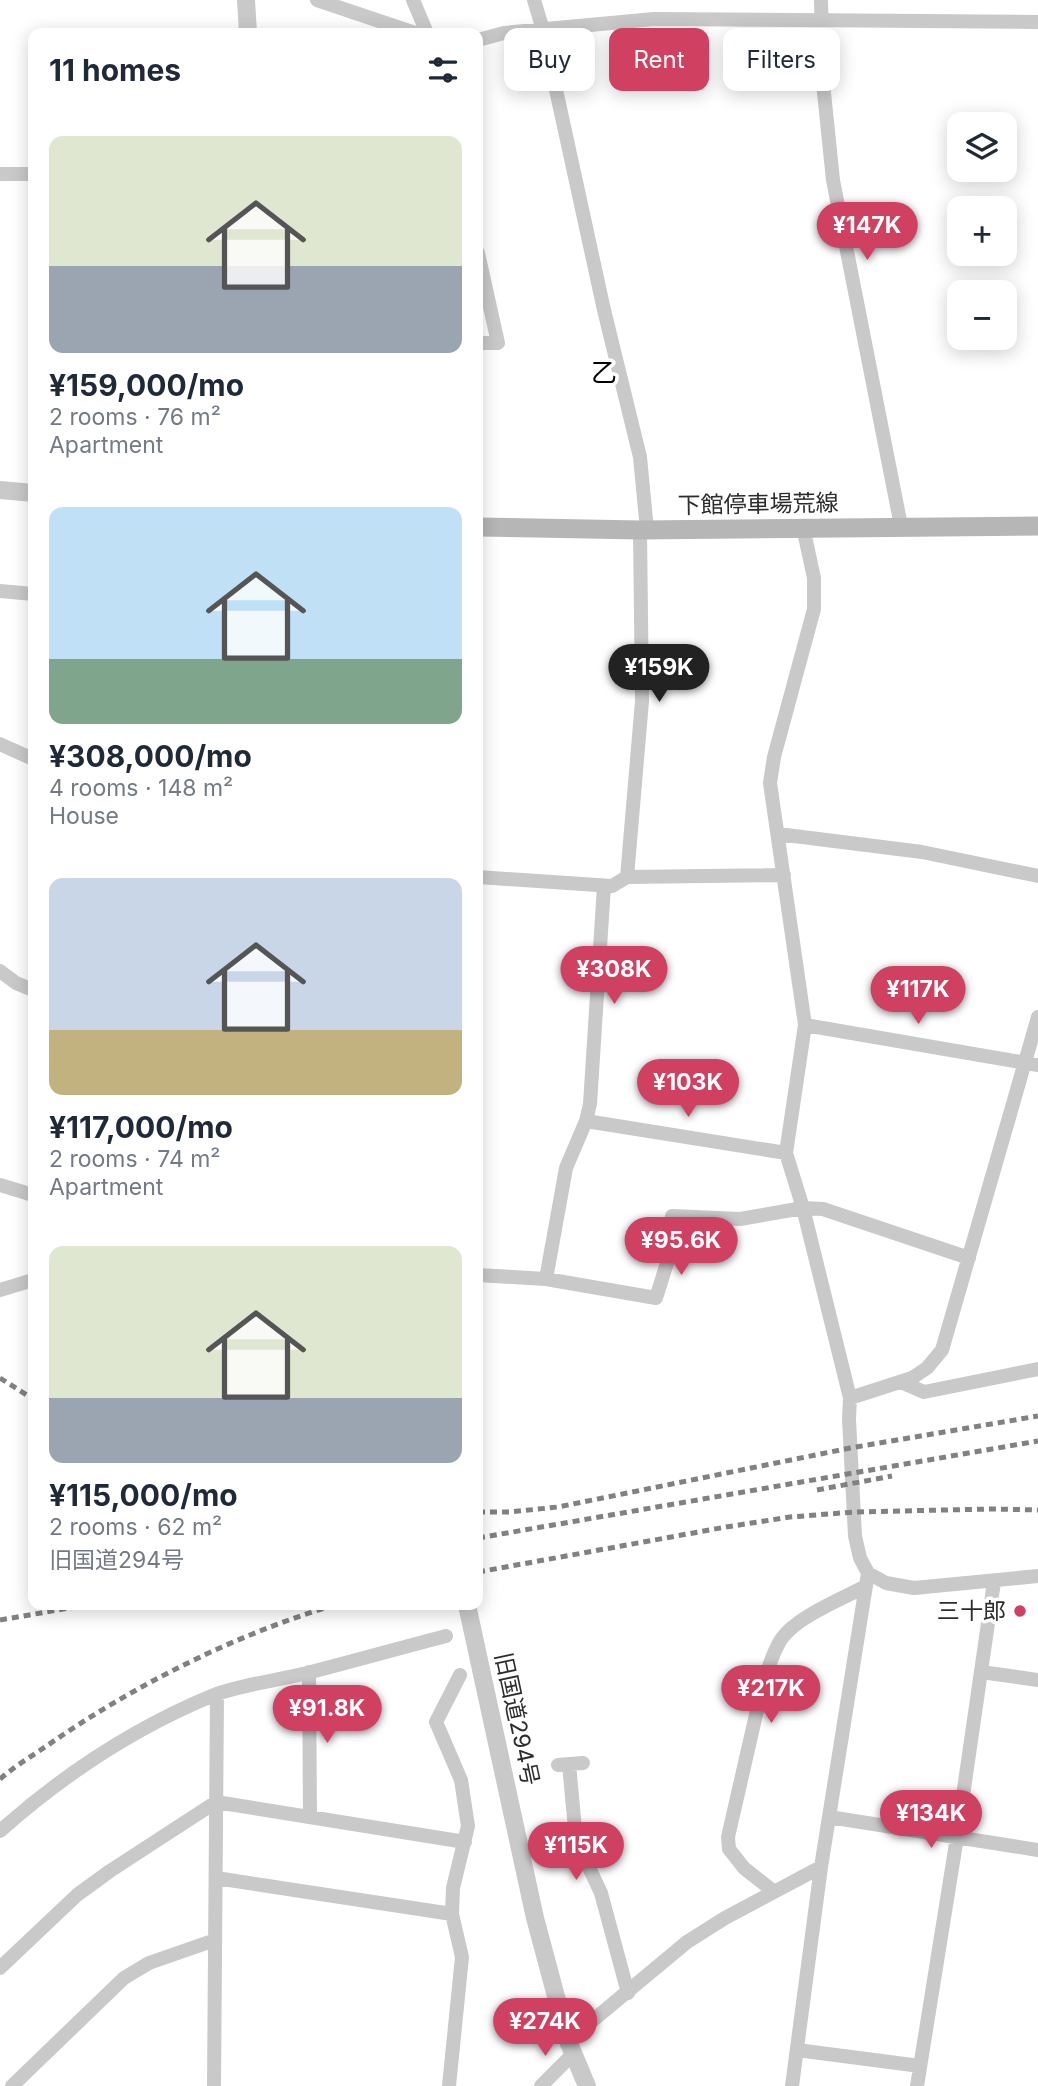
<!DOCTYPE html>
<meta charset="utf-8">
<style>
body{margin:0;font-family:Inter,"Noto Sans JP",sans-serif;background:#f2f2f3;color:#1f2937;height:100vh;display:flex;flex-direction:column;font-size:26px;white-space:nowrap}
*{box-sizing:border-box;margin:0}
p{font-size:23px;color:#747a83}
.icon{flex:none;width:38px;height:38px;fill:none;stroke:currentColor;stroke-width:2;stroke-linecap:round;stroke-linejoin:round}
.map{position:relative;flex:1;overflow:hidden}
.panel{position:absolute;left:28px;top:28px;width:455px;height:1582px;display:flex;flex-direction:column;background:#fff;border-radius:14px;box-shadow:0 4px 18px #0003}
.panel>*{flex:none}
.guide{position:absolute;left:504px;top:28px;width:429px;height:63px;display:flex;gap:14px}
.tools{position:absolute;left:947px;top:112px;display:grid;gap:14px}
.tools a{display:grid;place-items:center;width:70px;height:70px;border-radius:14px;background:#fff;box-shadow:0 4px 18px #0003;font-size:35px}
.price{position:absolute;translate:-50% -60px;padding:0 16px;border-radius:24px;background:#d04061;color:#fff;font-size:23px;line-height:46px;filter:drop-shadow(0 2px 4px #0008)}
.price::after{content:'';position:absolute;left:50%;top:42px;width:21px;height:16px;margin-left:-10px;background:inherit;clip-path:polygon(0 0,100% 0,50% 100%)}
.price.current{background:#222;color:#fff}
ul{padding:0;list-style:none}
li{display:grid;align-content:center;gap:14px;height:371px;padding:0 21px}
li span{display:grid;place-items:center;height:217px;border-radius:14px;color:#555}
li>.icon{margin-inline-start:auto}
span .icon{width:126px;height:126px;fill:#fffc;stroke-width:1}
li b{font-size:30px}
h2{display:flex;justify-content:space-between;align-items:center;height:84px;padding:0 21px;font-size:30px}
.chip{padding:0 24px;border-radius:14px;background:#fff;box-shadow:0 4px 18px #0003;font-size:24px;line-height:63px}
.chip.current{background:#d04061;color:#fff}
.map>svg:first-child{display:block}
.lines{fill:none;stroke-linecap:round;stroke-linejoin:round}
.minor{stroke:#c9c9c9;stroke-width:14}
.tertiary{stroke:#c9c9c9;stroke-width:18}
.secondary{stroke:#b6b6b6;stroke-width:19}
.rail{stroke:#818181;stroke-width:5;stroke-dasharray:7 5;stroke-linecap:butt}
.poi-dot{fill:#d04061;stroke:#fff;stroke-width:2.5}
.labels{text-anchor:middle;stroke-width:7;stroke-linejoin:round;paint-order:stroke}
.street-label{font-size:23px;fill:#2c2c2c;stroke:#fff}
.poi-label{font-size:23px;fill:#2c2c2c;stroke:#fff;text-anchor:end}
.quarter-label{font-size:26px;fill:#000;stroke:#fff}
</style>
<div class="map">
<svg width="1038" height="2086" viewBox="0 0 1038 2086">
<rect width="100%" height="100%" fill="#fff"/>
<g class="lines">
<path class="minor" d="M 317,0 L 415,33
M 413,0 L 427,33
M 534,0 L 543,30 L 604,310 L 640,457 L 647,530
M 821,0 L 823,83 L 833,180 L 901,526
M 478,40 L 504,33 L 654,19 L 1038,22
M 0,174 L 33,174
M 478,253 L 498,343 L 478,343
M 0,591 L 33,594
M 0,744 L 33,759
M 778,834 L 922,852 L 1038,876
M 478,877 L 612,886 L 627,877 L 784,875
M 627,877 L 642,701 L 640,530
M 0,971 L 16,983 L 33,990
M 805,1025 L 1038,1065
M 586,1121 L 786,1153
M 0,1185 L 33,1195
M 478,1275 L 546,1279 L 656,1298 L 667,1263 L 672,1216 L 740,1219 L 803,1208 L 823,1209 L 969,1258
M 546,1279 L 566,1168 L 586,1121 L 590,1104 L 604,886
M 0,1290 L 33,1280
M 901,1382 L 924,1392 L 1038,1369
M 850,1398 L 912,1378 L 927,1368 L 942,1350 L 1038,1017
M 868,1573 L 886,1583 L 914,1588 L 1038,1576
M 309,1672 L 310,1817
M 981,1672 L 1038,1680
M 569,1764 L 576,1840 L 601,1893 L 628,1993
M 558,1765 L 583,1763
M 829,1817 L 1038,1850
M 0,1831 C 63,1775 136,1727 214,1695 C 240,1685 279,1680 307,1673 C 354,1661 400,1648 446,1636
M 216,1878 L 452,1914
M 773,1891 L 744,1868 L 729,1849 L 728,1837 L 763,1684 C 768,1669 773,1651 782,1638 C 798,1616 842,1599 866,1586
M 0,1968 L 77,1895 L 110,1871 L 216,1802 L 465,1842
M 568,2041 L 687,1942 L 725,1918 L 821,1867
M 797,2050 L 920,2066
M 12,2086 L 124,1978 L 149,1963 L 215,1940
M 214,2086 L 217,1694
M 449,2086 L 462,1957 L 452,1914 L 453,1888 L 468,1826 L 461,1780 L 436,1722 L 460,1675
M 541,2086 L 573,2054
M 792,2086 L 821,1867 L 868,1573 L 860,1558 L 855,1536 L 849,1419 L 850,1398 L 803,1208 L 786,1153 L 805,1025 L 770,783 L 774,757 L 814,609 L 814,578 L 803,527
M 917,2086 L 957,1837 L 994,1582"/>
<path class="tertiary" d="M 246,0 L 248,33
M 0,490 L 33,493
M 467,1605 L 535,1918 L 568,2041 L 587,2086"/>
<path class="secondary" d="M 478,527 L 640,530 L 1038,526"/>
<path class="rail" d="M 0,1378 L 33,1399
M 817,1490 L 892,1476
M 478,1512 L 510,1512 L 558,1507 L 850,1448 L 1038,1416
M 478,1538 L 1038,1441
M 478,1572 L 726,1527 L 790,1517 L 854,1512 L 990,1509 L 1038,1510
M 0,1620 L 87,1605
M 0,1779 C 15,1766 32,1756 48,1745 C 133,1686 236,1634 335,1605"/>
</g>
<circle class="poi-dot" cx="1020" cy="1611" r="7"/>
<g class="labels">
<g class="street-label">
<text transform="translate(758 504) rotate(-1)" y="8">下館停車場荒線</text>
<text transform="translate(517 1719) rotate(78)" y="8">旧国道294号</text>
</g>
<g class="poi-label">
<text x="1006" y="1619">三十郎</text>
</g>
<g class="quarter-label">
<text x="604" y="382">乙</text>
</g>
</g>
</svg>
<div class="tools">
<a><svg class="icon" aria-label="layers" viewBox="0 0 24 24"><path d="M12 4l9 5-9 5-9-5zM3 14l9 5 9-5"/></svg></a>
<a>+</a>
<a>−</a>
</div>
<b class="price" style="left:867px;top:262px">¥147K</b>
<b class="price current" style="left:659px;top:704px">¥159K</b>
<b class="price" style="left:614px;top:1006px">¥308K</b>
<b class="price" style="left:918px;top:1026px">¥117K</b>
<b class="price" style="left:688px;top:1119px">¥103K</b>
<b class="price" style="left:681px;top:1277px">¥95.6K</b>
<b class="price" style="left:771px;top:1725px">¥217K</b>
<b class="price" style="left:327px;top:1745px">¥91.8K</b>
<b class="price" style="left:931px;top:1850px">¥134K</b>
<b class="price" style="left:576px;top:1882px">¥115K</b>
<b class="price" style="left:545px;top:2058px">¥274K</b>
<div class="guide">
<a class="chip">Buy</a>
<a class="chip current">Rent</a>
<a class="chip">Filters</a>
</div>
<section class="panel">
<h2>11 homes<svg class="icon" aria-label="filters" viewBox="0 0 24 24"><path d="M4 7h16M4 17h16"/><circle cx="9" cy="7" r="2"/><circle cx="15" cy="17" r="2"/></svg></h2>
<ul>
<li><span style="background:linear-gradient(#dfe7d0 60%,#9aa5b1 0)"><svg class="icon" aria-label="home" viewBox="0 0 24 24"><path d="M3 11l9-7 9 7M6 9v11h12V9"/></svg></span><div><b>¥159,000/mo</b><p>2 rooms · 76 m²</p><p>Apartment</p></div></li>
<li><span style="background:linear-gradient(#bfe0f5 70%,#7fa58c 0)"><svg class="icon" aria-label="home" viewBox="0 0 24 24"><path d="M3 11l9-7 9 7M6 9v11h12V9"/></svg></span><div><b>¥308,000/mo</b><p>4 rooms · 148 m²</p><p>House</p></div></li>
<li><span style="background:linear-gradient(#c9d6e8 70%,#c2b280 0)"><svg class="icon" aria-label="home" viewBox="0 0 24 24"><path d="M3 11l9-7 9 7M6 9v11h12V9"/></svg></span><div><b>¥117,000/mo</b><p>2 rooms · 74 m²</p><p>Apartment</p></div></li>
<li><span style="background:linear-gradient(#dfe7d0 70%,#9aa5b1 0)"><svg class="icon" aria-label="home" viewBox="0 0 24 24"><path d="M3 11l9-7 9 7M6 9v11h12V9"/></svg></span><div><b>¥115,000/mo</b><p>2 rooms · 62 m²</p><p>旧国道294号</p></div></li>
</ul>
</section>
</div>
